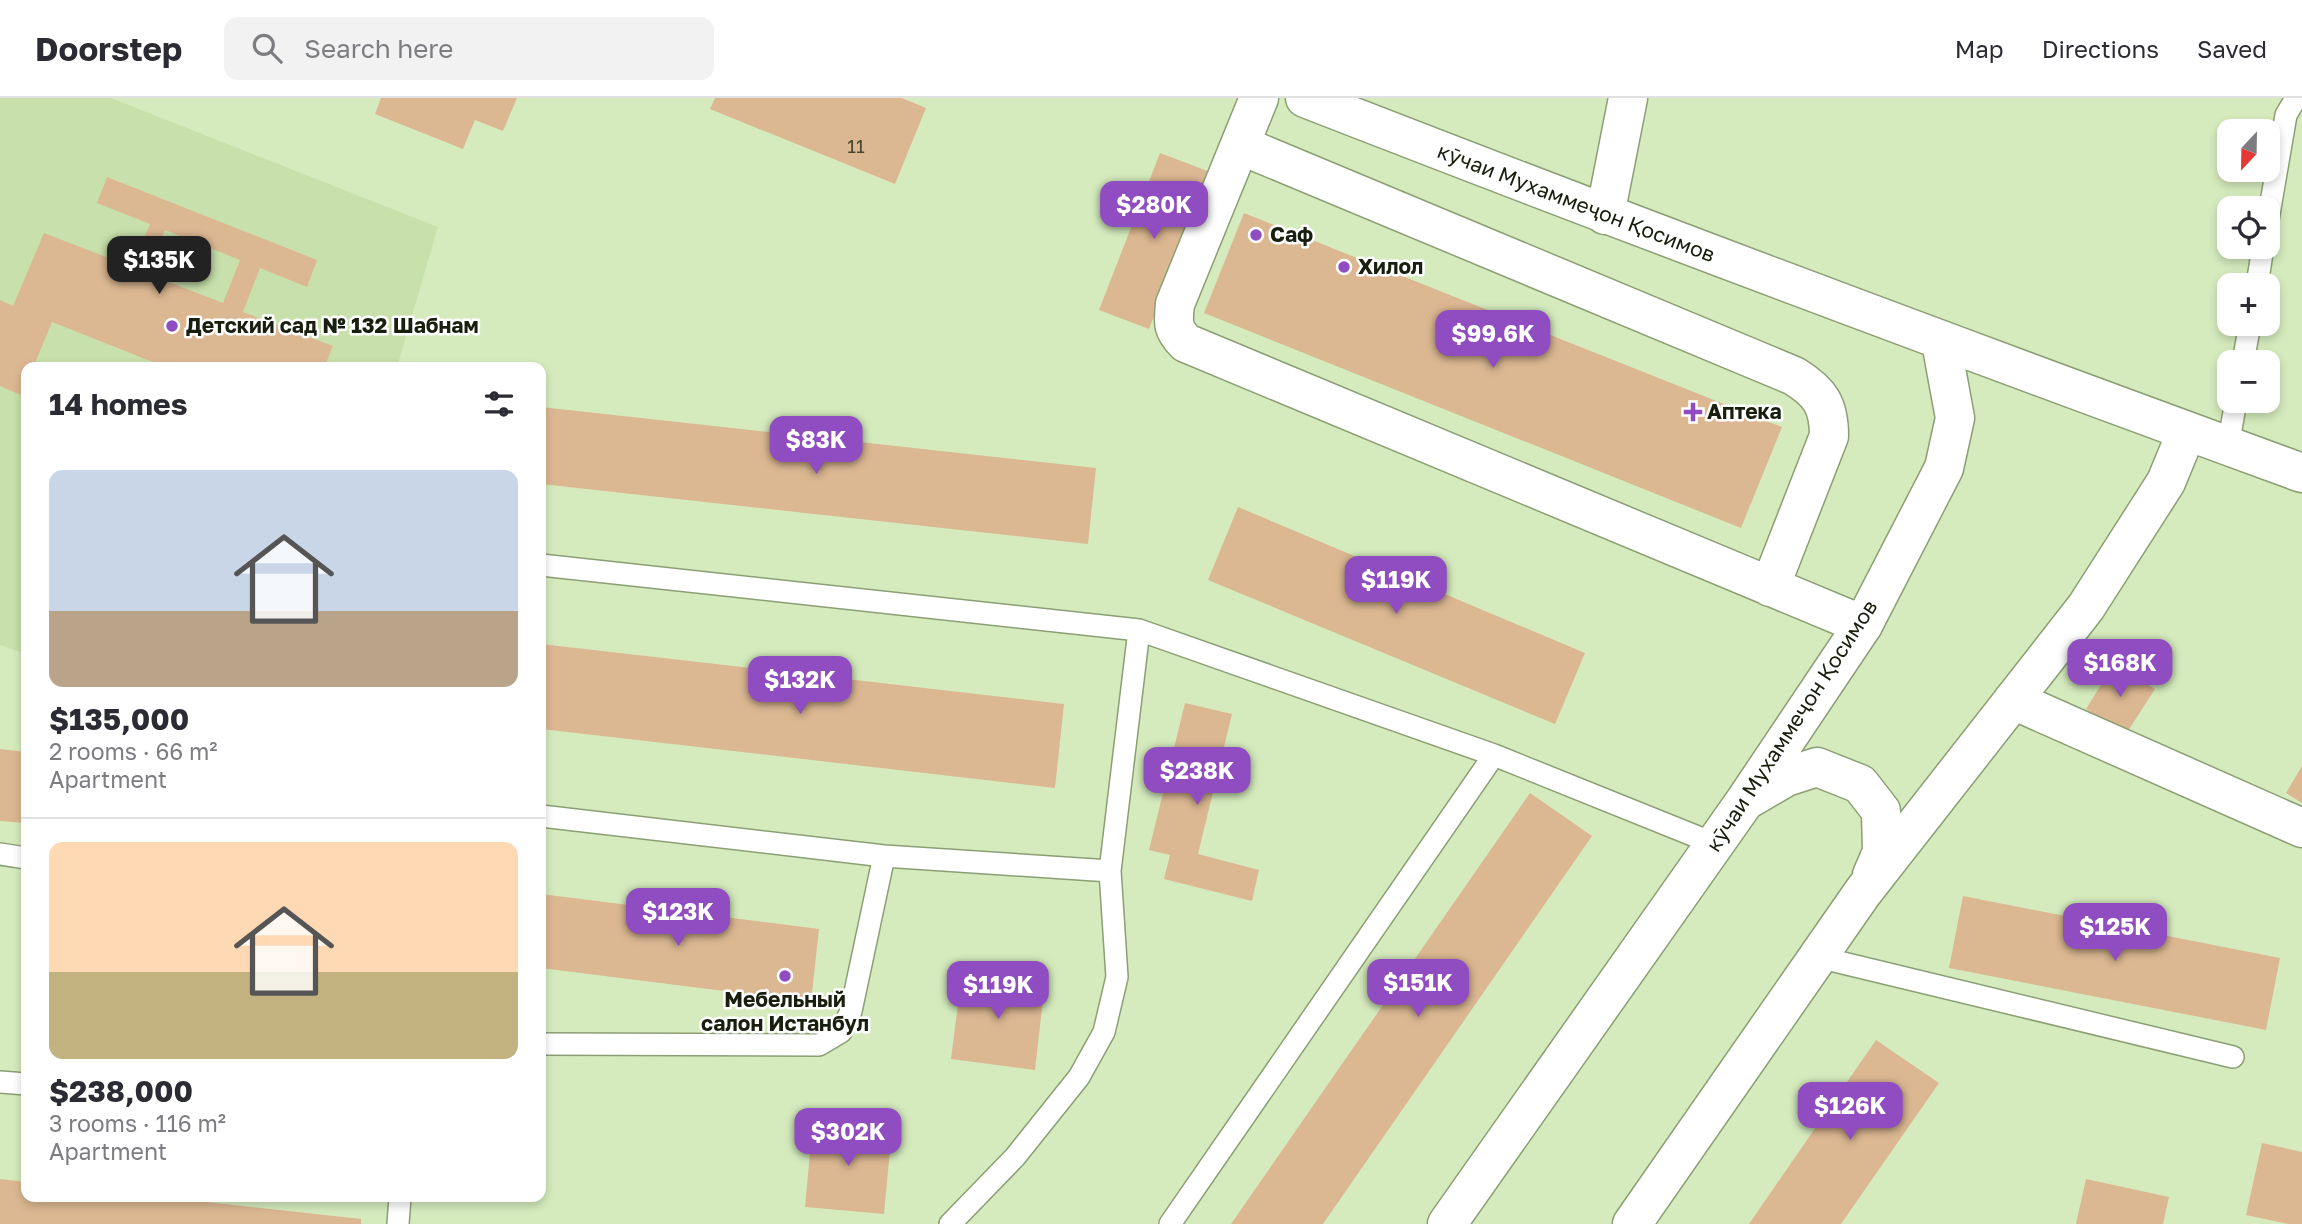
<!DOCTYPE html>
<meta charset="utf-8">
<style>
body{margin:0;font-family:"Golos Text",sans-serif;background:#f2f2f3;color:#2b2b33;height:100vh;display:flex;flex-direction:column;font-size:26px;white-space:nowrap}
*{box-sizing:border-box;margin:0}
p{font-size:23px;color:#7c7c81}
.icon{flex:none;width:38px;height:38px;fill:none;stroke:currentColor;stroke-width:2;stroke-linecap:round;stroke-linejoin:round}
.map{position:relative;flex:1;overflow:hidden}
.side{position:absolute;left:21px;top:264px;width:525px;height:840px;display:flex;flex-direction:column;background:#fff;border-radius:14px;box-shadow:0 4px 10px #0003}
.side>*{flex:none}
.needle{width:46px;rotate:202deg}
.controls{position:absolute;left:2217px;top:21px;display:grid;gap:14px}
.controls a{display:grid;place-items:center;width:63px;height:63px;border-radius:14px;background:#fff;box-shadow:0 4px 10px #0003;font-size:35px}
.price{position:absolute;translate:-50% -60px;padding:0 16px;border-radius:14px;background:#904dc2;color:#fff;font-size:23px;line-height:46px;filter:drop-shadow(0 2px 4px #0008)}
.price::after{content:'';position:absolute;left:50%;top:42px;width:21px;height:16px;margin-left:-10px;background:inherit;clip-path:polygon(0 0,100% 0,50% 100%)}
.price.selected{background:#222;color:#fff}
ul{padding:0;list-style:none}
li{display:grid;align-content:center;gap:14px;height:371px;padding:0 28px}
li+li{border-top:2px solid #e1e1e2}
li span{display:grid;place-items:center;height:217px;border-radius:14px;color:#555}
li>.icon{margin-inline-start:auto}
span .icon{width:126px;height:126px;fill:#fffc;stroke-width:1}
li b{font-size:30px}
h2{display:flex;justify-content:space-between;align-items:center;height:84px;padding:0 28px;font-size:30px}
header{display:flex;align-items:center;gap:42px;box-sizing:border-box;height:98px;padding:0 35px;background:#fff;border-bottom:2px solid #e1e1e2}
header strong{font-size:33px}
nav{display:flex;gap:38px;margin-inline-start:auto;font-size:24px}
.search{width:490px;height:63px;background:#f2f2f3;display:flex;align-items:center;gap:18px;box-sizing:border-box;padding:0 24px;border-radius:14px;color:#7c7c81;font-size:26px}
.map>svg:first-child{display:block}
.built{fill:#c8e0ab}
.building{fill:#dcb892;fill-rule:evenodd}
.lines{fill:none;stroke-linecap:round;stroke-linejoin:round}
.service-casing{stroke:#8b9f74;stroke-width:24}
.minor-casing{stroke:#8b9f74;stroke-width:41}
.tertiary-casing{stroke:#8b9f74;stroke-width:41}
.service{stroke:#fff;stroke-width:21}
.minor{stroke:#fff;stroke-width:38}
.tertiary{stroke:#fff;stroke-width:38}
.poi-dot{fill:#904dc2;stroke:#fff;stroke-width:2.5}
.labels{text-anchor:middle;stroke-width:5;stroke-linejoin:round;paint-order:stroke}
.number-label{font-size:18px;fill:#49452f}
.street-label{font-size:21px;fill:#181f0e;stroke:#fff}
.poi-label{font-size:21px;font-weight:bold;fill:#181f0e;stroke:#fff;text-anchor:start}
</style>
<header>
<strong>Doorstep</strong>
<div class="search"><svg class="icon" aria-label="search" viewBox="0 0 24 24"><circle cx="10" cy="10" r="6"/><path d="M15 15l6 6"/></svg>Search here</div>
<nav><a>Map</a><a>Directions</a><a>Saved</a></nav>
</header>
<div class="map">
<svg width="2302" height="1126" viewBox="0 0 2302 1126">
<rect width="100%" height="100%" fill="#d5ebbd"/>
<path class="built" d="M 0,0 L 111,0 L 438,129 L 397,269 L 26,270 L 26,556 L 0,547 Z"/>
<path class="building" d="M 381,0 L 517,0 L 503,33 L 475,22 L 463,51 L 375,16 Z
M 715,0 L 902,0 L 926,10 L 895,86 L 710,11 Z
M 1160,55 L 1210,74 L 1149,231 L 1099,212 Z
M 107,79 L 317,162 L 307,189 L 260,170 L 243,214 L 333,248 L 324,270 L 168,270 L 52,224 L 33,270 L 26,270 L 26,285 L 21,297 L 0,288 L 0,202 L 13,208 L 44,135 L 132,169 L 150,126 L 97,105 ZM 165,132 L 240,162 L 223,205 L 148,176 Z
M 1244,115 L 1782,329 L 1741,430 L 1204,215 Z
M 541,309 L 1096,370 L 1088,446 L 541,386 Z
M 1238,409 L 1585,555 L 1555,626 L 1208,482 Z
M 541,546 L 1064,606 L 1055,690 L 541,631 Z
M 2114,566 L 2155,591 L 2126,636 L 2086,611 Z
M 1185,605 L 1232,616 L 1198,756 L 1259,772 L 1252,803 L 1164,781 L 1170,757 L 1149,752 Z
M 0,651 L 26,654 L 26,725 L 0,723 Z
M 2302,668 L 2302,705 L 2286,695 Z
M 1530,695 L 1592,738 L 1323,1126 L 1231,1126 Z
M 541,796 L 819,831 L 811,904 L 541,870 Z
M 1963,798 L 2280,860 L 2266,932 L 1949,870 Z
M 962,874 L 1045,884 L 1035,972 L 951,961 Z
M 1876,942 L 1939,985 L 1841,1126 L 1749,1126 Z
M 813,1023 L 892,1030 L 884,1116 L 805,1109 Z
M 2262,1045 L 2302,1054 L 2302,1126 L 2288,1126 L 2246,1117 Z
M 0,1081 L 26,1084 L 26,1099 L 162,1099 L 361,1121 L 361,1126 L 0,1126 Z
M 2086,1081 L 2169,1099 L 2163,1126 L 2076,1126 Z"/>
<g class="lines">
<defs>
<path id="service" d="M 2268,122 L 2286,17 L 2296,0
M 2257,187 L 2263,149
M 2243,264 L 2250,226
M 2228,348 L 2236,303
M 541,467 L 1139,532 L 1494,657
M 541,718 L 884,758 L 1110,773
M 0,756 L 26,760
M 1818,859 L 2233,959
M 541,946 L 819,947 L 841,934 L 851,913 L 884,758
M 0,984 L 26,986
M 398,1126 L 400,1099
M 950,1126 L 1015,1059 L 1079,979 L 1104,934 L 1117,879 L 1110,773 L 1139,532
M 1170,1126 L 1494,657 L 1715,746"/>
<path id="minor" d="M 1259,0 L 1175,206 C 1173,225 1172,231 1186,245 L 1863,527
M 1240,47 L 1794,278 C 1820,294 1829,307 1829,338 L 1770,489
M 1605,117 L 1628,0
M 2013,602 L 2302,730"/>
<path id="tertiary" d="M 1305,0 C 1636,129 1968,253 2302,375
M 1750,700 L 1786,679 L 1817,669 L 1860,686 L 1881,713 L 1882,754 L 1872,777
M 1447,1126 L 1745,703 L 1863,527 L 1944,370 L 1955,320 L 1941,244
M 1632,1126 L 1863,794 L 2086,509 L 2166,384 L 2187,333"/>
</defs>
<use href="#service" class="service-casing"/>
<use href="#minor" class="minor-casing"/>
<use href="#tertiary" class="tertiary-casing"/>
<use href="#service" class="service"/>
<use href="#minor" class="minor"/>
<use href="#tertiary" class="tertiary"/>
</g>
<g class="poi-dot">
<circle cx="1256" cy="137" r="7"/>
<circle cx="1344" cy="169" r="7"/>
<circle cx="172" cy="228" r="7"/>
<path d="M1689.5 303.5h7v7h7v7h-7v7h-7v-7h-7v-7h7z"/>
<circle cx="785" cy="878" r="7"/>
</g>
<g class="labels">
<g class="number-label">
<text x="856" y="55">11</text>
</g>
<g class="street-label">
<text transform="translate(1576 105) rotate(21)" y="7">кӯчаи Мухаммеҷон Қосимов</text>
<text transform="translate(1792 628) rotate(-57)" y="7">кӯчаи Мухаммеҷон Қосимов</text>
</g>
<g class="poi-label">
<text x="1270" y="144">Саф</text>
<text x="1358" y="176">Хилол</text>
<text x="186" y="235">Детский сад № 132 Шабнам</text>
<text x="1707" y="321">Аптека</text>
<text x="785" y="909" text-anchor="middle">Мебельный<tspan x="785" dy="24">салон Истанбул</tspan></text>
</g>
</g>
</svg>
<div class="controls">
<a><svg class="needle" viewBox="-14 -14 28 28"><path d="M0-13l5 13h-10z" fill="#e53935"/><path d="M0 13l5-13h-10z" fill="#7c7c81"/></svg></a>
<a><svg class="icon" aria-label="locate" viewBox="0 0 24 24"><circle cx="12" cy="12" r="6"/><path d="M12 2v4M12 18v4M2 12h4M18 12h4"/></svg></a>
<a>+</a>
<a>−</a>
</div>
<b class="price" style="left:1154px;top:143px">$280K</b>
<b class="price selected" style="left:159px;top:198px">$135K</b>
<b class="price" style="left:1493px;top:272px">$99.6K</b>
<b class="price" style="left:816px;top:378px">$83K</b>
<b class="price" style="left:1396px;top:518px">$119K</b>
<b class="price" style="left:2120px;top:601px">$168K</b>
<b class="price" style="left:800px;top:618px">$132K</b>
<b class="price" style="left:1197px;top:709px">$238K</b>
<b class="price" style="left:678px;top:850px">$123K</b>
<b class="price" style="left:2115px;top:865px">$125K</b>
<b class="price" style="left:1418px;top:921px">$151K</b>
<b class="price" style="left:998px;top:923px">$119K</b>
<b class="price" style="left:1850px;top:1044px">$126K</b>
<b class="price" style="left:848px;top:1070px">$302K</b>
<section class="side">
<h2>14 homes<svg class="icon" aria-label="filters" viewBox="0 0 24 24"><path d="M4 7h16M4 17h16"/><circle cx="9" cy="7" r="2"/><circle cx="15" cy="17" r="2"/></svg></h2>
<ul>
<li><span style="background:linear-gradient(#c9d6e8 65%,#b9a48a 0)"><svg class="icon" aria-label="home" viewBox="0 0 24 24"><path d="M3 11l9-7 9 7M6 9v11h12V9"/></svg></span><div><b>$135,000</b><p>2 rooms · 66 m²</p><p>Apartment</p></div></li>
<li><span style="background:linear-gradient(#ffd9b3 60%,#c2b280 0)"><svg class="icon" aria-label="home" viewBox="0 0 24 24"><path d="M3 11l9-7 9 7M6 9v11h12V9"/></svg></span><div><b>$238,000</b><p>3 rooms · 116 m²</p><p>Apartment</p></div></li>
</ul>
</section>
</div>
